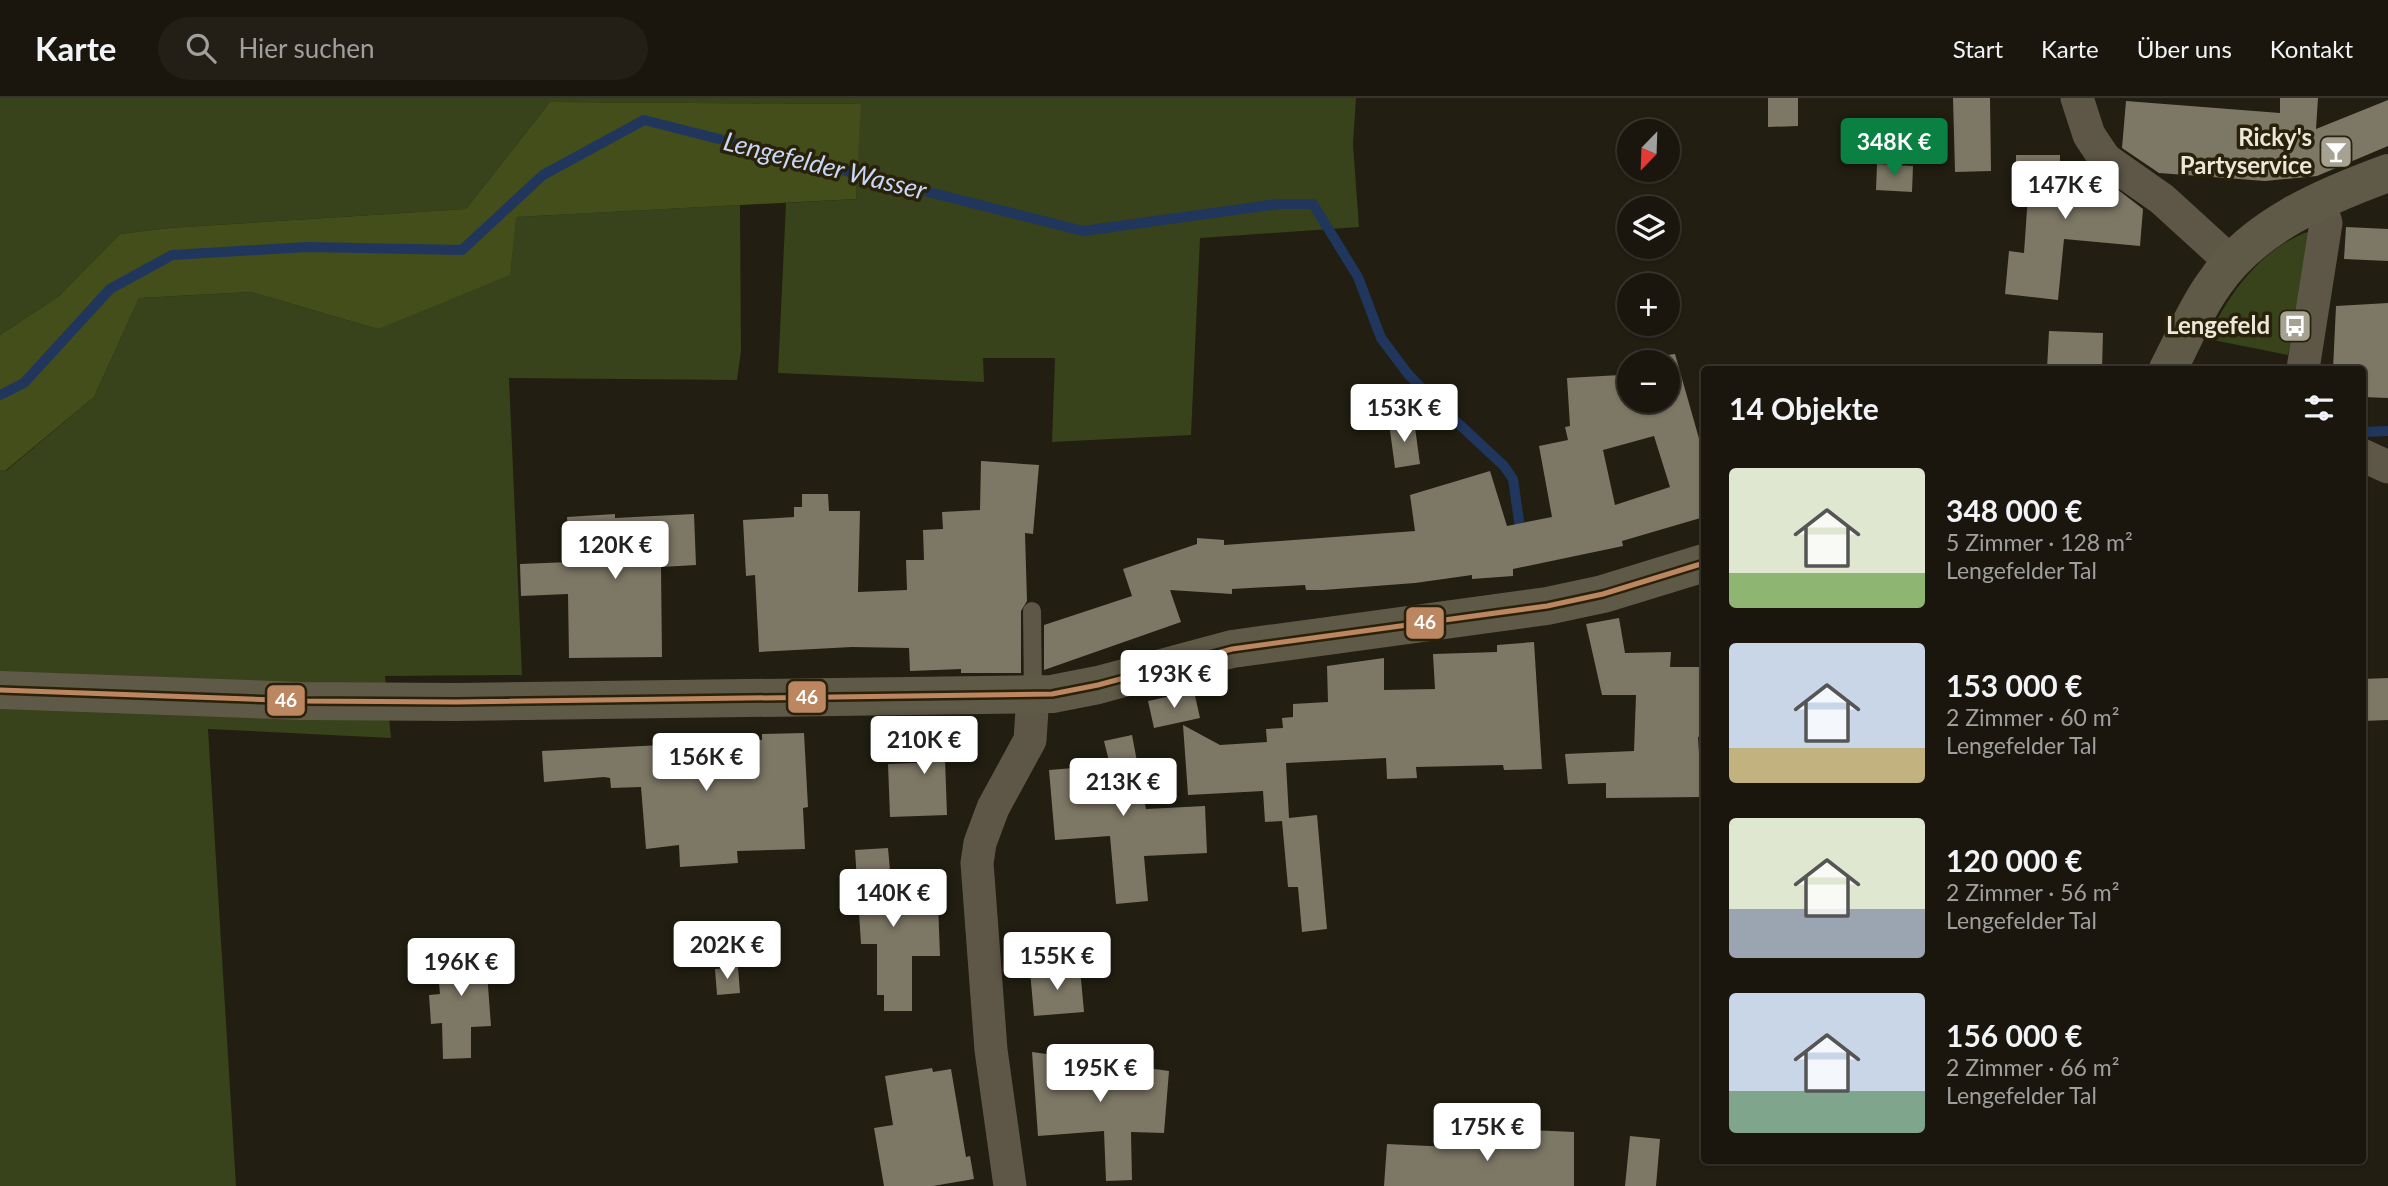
<!DOCTYPE html>
<html lang="de">
<meta charset="utf-8">
<style>
body{margin:0;font-family:Lato,sans-serif;background:#231f16;color:#f1f3f6;height:100vh;display:flex;flex-direction:column;font-size:26px;white-space:nowrap}
*{box-sizing:border-box;margin:0}
p{font-size:23px;color:#9f9f9d}
.icon{flex:none;width:38px;height:38px;fill:none;stroke:currentColor;stroke-width:2;stroke-linecap:round;stroke-linejoin:round}
.map{position:relative;flex:1;overflow:hidden}
.details{position:absolute;left:1701px;top:268px;width:665px;height:798px;display:flex;flex-direction:column;background:#1a160d;border-radius:7px;box-shadow:0 2px 5px #0004,0 0 0 2px #38352e}
.details>*{flex:none}
.needle{width:46px;rotate:203deg}
.fabs{position:absolute;left:1617px;top:21px;display:grid;gap:14px}
.fabs a{display:grid;place-items:center;width:63px;height:63px;border-radius:50%;background:#1a160d;box-shadow:0 2px 5px #0004,0 0 0 2px #38352e;font-size:35px}
.price{position:absolute;translate:-50% -60px;padding:0 16px;border-radius:7px;background:#fff;color:#222;font-size:23px;line-height:46px;filter:drop-shadow(0 2px 4px #0008)}
.price::after{content:'';position:absolute;left:50%;top:42px;width:21px;height:16px;margin-left:-10px;background:inherit;clip-path:polygon(0 0,100% 0,50% 100%)}
.price.current{background:#0b8043;color:#fff}
ul{padding:0;list-style:none}
li{display:flex;align-items:center;gap:21px;height:175px;padding:0 28px}
li span{display:grid;place-items:center;flex:none;width:196px;height:140px;border-radius:7px;color:#555}
li>.icon{margin-inline-start:auto}
span .icon{width:84px;height:84px;fill:#fffc;stroke-width:1}
li b{font-size:30px}
h2{display:flex;justify-content:space-between;align-items:center;height:84px;padding:0 28px;font-size:30px}
header{display:flex;align-items:center;gap:42px;box-sizing:border-box;height:98px;padding:0 35px;background:#1a160d;border-bottom:2px solid #38352e}
header strong{font-size:33px}
nav{display:flex;gap:38px;margin-inline-start:auto;font-size:24px}
.search{width:490px;height:63px;background:#231f16;display:flex;align-items:center;gap:18px;box-sizing:border-box;padding:0 24px;border-radius:38px;color:#9f9f9d;font-size:26px}
.map>svg:first-child{display:block}
.green{fill:#38421b}
.forest{fill:#434e1b}
.lines{fill:none;stroke-linecap:round;stroke-linejoin:round}
.stream{stroke:#21365d;stroke-width:10}
.building{fill:#7d7765;fill-rule:evenodd}
.lane{stroke:#5e5748;stroke-width:18}
.street{stroke:#5e5748;stroke-width:33}
.secondary{stroke:#5f5947;stroke-width:38}
.bus-1-casing{stroke:#29210a;stroke-width:10}
.bus-1{stroke:#bb8660;stroke-width:5}
.labels{text-anchor:middle;stroke-width:7;stroke-linejoin:round;paint-order:stroke}
.poi-label{font-size:24px;font-weight:bold;fill:#ece7d9;stroke:#29210a;text-anchor:end}
.water-label{font-size:26px;font-style:italic;fill:#c7d7f5;stroke:#29210a}
.line-badge{stroke:#29210a;stroke-width:2.5}
.badge-label{font-size:19px;text-anchor:middle;font-weight:bold;fill:#fff}
</style>
<header>
<strong>Karte</strong>
<div class="search"><svg class="icon" aria-label="search" viewBox="0 0 24 24"><circle cx="10" cy="10" r="6"/><path d="M15 15l6 6"/></svg>Hier suchen</div>
<nav><a>Start</a><a>Karte</a><a>Über uns</a><a>Kontakt</a></nav>
</header>
<div class="map">
<svg width="2388" height="1088" viewBox="0 0 2388 1088">
<rect width="100%" height="100%" fill="#221e11"/>
<path class="green" d="M 0,0 L 1356,0 L 1353,46 L 1359,129 L 1200,140 L 1191,337 L 1052,344 L 1055,260 L 983,260 L 984,284 L 778,275 L 786,105 L 856,101 L 860,6 L 550,4 L 466,111 L 169,130 L 120,136 L 58,199 L 0,237 Z
M 740,107 L 741,253 L 737,282 L 509,280 L 522,577 L 385,578 L 391,640 L 208,631 L 236,1088 L 0,1088 L 0,372 L 6,373 L 94,299 L 139,200 L 251,194 L 378,231 L 515,119 Z
M 2310,133 L 2313,139 L 2288,257 L 2208,241 C 2227,197 2262,149 2310,133 Z"/>
<path class="forest" d="M 550,4 L 861,6 L 856,101 L 516,119 L 510,177 L 378,231 L 251,194 L 139,200 L 94,299 L 5,373 L 0,372 L 0,237 L 58,199 L 120,136 L 169,130 L 466,111 Z"/>
<g class="lines">
<path class="stream" d="M 0,297 L 24,285 L 110,191 L 172,157 L 307,149 L 462,152 L 543,77 L 644,22 L 1083,133 L 1278,106 L 1313,106 L 1358,179 L 1381,240 L 1408,276 L 1431,300 L 1504,368 L 1513,381 L 1521,437
M 2362,334 L 2388,333"/>
</g>
<path class="building" d="M 1768,0 L 1798,0 L 1798,28 L 1768,29 Z
M 1953,0 L 1990,0 L 1991,73 L 1955,74 Z
M 2280,0 L 2318,0 L 2316,31 L 2388,2 L 2388,48 L 2317,78 L 2265,83 L 2159,75 L 2122,50 L 2126,3 L 2280,15 Z
M 2016,57 L 2060,57 L 2060,68 L 2087,68 L 2143,111 L 2140,148 L 2064,141 L 2058,202 L 2005,196 L 2009,153 L 2024,155 L 2028,97 L 2016,97 Z
M 1877,66 L 1913,68 L 1912,94 L 1876,92 Z
M 2346,129 L 2388,131 L 2388,163 L 2344,161 Z
M 2388,205 L 2388,300 L 2362,299 L 2362,271 L 2333,271 L 2336,208 Z
M 2049,233 L 2103,235 L 2102,271 L 2047,271 Z
M 1675,256 L 1704,358 L 1704,419 L 1622,443 L 1623,448 L 1513,471 L 1513,478 L 1472,481 L 1472,477 L 1415,485 L 1323,492 L 1306,492 L 1305,487 L 1232,491 L 1232,496 L 1170,492 L 1181,524 L 1044,572 L 1044,527 L 1132,498 L 1123,471 L 1197,446 L 1197,440 L 1224,442 L 1224,447 L 1415,433 L 1410,397 L 1490,373 L 1507,428 L 1552,419 L 1539,348 L 1568,342 L 1565,329 L 1570,328 L 1567,280 L 1620,277 L 1621,303 L 1668,303 L 1668,257 ZM 1654,338 L 1670,389 L 1615,407 L 1603,352 Z
M 1414,322 L 1420,366 L 1395,370 L 1389,325 Z
M 981,363 L 1039,367 L 1033,436 L 1025,435 L 1027,503 L 1021,513 L 1021,575 L 961,575 L 961,571 L 910,573 L 909,550 L 852,549 L 759,554 L 755,477 L 746,478 L 743,422 L 794,419 L 794,409 L 802,409 L 802,396 L 828,396 L 829,413 L 860,413 L 858,494 L 907,492 L 906,462 L 924,462 L 923,432 L 943,431 L 942,414 L 980,412 Z
M 615,416 L 615,420 L 694,416 L 696,467 L 661,469 L 662,559 L 569,560 L 568,496 L 521,498 L 520,466 L 570,464 L 567,419 Z
M 1619,520 L 1625,555 L 1671,554 L 1670,569 L 1704,569 L 1704,638 L 1698,639 L 1702,699 L 1606,700 L 1606,685 L 1568,686 L 1565,656 L 1634,653 L 1636,597 L 1602,597 L 1586,526 Z
M 1534,544 L 1542,671 L 1504,672 L 1503,667 L 1416,669 L 1417,680 L 1387,681 L 1386,660 L 1286,665 L 1289,720 L 1317,717 L 1327,831 L 1302,834 L 1298,789 L 1288,789 L 1282,723 L 1265,724 L 1263,693 L 1188,697 L 1183,627 L 1220,647 L 1267,644 L 1266,631 L 1283,630 L 1282,620 L 1293,619 L 1293,606 L 1328,604 L 1327,568 L 1384,560 L 1384,592 L 1435,591 L 1433,556 L 1497,554 L 1497,547 Z
M 2388,580 L 2388,622 L 2362,623 L 2362,581 Z
M 1194,593 L 1200,620 L 1154,630 L 1148,603 Z
M 957,627 L 957,660 L 945,660 L 947,717 L 890,719 L 888,666 L 917,665 L 917,642 L 929,642 L 929,628 Z
M 804,635 L 808,709 L 803,710 L 805,751 L 737,753 L 738,765 L 680,769 L 679,747 L 646,751 L 641,689 L 611,690 L 610,680 L 604,679 L 544,684 L 542,653 L 762,642 L 762,636 Z
M 1132,637 L 1146,711 L 1205,708 L 1207,755 L 1144,758 L 1148,803 L 1116,806 L 1110,738 L 1055,742 L 1049,672 L 1110,667 L 1104,643 Z
M 888,750 L 893,806 L 938,805 L 940,858 L 912,858 L 912,913 L 884,913 L 884,897 L 877,897 L 877,846 L 861,846 L 855,752 Z
M 485,848 L 491,928 L 471,929 L 471,960 L 443,961 L 442,925 L 431,926 L 429,897 L 440,896 L 436,851 Z
M 738,869 L 740,895 L 717,897 L 715,871 Z
M 1080,870 L 1084,914 L 1034,918 L 1030,873 Z
M 1032,954 L 1169,973 L 1164,1035 L 1131,1034 L 1132,1082 L 1106,1083 L 1104,1033 L 1038,1038 Z
M 932,970 L 933,974 L 951,971 L 966,1059 L 970,1058 L 974,1081 L 933,1088 L 884,1088 L 874,1030 L 893,1027 L 885,978 Z
M 1508,1031 L 1574,1034 L 1574,1088 L 1384,1088 L 1387,1046 L 1492,1051 L 1492,1046 L 1508,1047 Z
M 1630,1038 L 1660,1041 L 1656,1088 L 1625,1088 Z"/>
<g class="lines">
<path class="lane" d="M 1032,513 L 1033,597"/>
<path class="street" d="M 2077,0 L 2089,37 L 2105,61 L 2162,101 L 2231,164
M 2303,271 L 2326,125 L 2319,103
M 2362,357 L 2388,369
M 1010,1088 L 991,952 L 977,765 L 980,745 L 993,710 L 1030,642 L 1033,597"/>
<path class="secondary" d="M 2168,271 C 2183,243 2195,212 2214,186 C 2253,128 2325,98 2388,75
M 0,592 L 302,603 L 456,604 L 1052,596 L 1098,587 L 1232,551 L 1547,508 L 1603,496 L 1704,465"/>
<defs>
<path id="bus-1" d="M 0,592 L 302,603 L 456,604 L 1052,596 L 1098,587 L 1232,551 L 1547,508 L 1603,496 L 1704,465"/>
</defs>
<use href="#bus-1" class="bus-1-casing"/>
<use href="#bus-1" class="bus-1"/>
</g>
<defs>
<symbol id="bar-square" viewBox="-11 -11 22 22"><rect x="-9" y="-9" width="18" height="18" rx="4" fill="#a5a193" stroke="#29210a"/><path d="M-6-5H6L.8 .8V4.5H3.5V6h-7V4.5H-.8V.8Z" fill="#fff"/></symbol>
<symbol id="bus-square" viewBox="-11 -11 22 22"><rect x="-9" y="-9" width="18" height="18" rx="4" fill="#a5a193" stroke="#29210a"/><path d="M-5-6H5V4H4V6H2V4H-2V6H-4V4H-5ZM-3.5-4V0h7V-4ZM-3.5 1.2v1.5H-2V1.2ZM2 1.2v1.5H3.5V1.2Z" fill="#fff"/></symbol>
</defs>
<g fill-rule="evenodd">
<use href="#bar-square" x="2317" y="35" width="38" height="38"/>
<use href="#bus-square" x="2276" y="209" width="38" height="38"/>
</g>
<g class="labels">
<g class="poi-label">
<text x="2312" y="48">Ricky's<tspan x="2312" dy="28">Partyservice</tspan></text>
<text x="2270" y="236">Lengefeld</text>
</g>
<g class="water-label">
<text transform="translate(825 68) rotate(14)" y="9">Lengefelder Wasser</text>
</g>
</g>
<g class="line-badge">
<rect x="1405" y="508" width="40" height="34" rx="7" fill="#bb8660"/>
<rect x="787" y="582" width="40" height="34" rx="7" fill="#bb8660"/>
<rect x="266" y="586" width="40" height="33" rx="7" fill="#bb8660"/>
</g>
<g class="badge-label">
<text x="1425" y="531">46</text>
<text x="807" y="606">46</text>
<text x="286" y="609">46</text>
</g>
</svg>
<div class="fabs">
<a><svg class="needle" viewBox="-14 -14 28 28"><path d="M0-13l5 13h-10z" fill="#e53935"/><path d="M0 13l5-13h-10z" fill="#9f9f9d"/></svg></a>
<a><svg class="icon" aria-label="layers" viewBox="0 0 24 24"><path d="M12 4l9 5-9 5-9-5zM3 14l9 5 9-5"/></svg></a>
<a>+</a>
<a>−</a>
</div>
<b class="price current" style="left:1894px;top:80px">348K €</b>
<b class="price" style="left:2065px;top:123px">147K €</b>
<b class="price" style="left:1404px;top:346px">153K €</b>
<b class="price" style="left:615px;top:483px">120K €</b>
<b class="price" style="left:1174px;top:612px">193K €</b>
<b class="price" style="left:924px;top:678px">210K €</b>
<b class="price" style="left:706px;top:695px">156K €</b>
<b class="price" style="left:1123px;top:720px">213K €</b>
<b class="price" style="left:893px;top:831px">140K €</b>
<b class="price" style="left:727px;top:883px">202K €</b>
<b class="price" style="left:1057px;top:894px">155K €</b>
<b class="price" style="left:461px;top:900px">196K €</b>
<b class="price" style="left:1100px;top:1006px">195K €</b>
<b class="price" style="left:1487px;top:1065px">175K €</b>
<section class="details">
<h2>14 Objekte<svg class="icon" aria-label="filters" viewBox="0 0 24 24"><path d="M4 7h16M4 17h16"/><circle cx="9" cy="7" r="2"/><circle cx="15" cy="17" r="2"/></svg></h2>
<ul>
<li><span style="background:linear-gradient(#dfe7d0 75%,#8fb573 0)"><svg class="icon" aria-label="home" viewBox="0 0 24 24"><path d="M3 11l9-7 9 7M6 9v11h12V9"/></svg></span><div><b>348 000 €</b><p>5 Zimmer · 128 m²</p><p>Lengefelder Tal</p></div></li>
<li><span style="background:linear-gradient(#c9d6e8 75%,#c2b280 0)"><svg class="icon" aria-label="home" viewBox="0 0 24 24"><path d="M3 11l9-7 9 7M6 9v11h12V9"/></svg></span><div><b>153 000 €</b><p>2 Zimmer · 60 m²</p><p>Lengefelder Tal</p></div></li>
<li><span style="background:linear-gradient(#dfe7d0 65%,#9aa5b1 0)"><svg class="icon" aria-label="home" viewBox="0 0 24 24"><path d="M3 11l9-7 9 7M6 9v11h12V9"/></svg></span><div><b>120 000 €</b><p>2 Zimmer · 56 m²</p><p>Lengefelder Tal</p></div></li>
<li><span style="background:linear-gradient(#c9d6e8 70%,#7fa58c 0)"><svg class="icon" aria-label="home" viewBox="0 0 24 24"><path d="M3 11l9-7 9 7M6 9v11h12V9"/></svg></span><div><b>156 000 €</b><p>2 Zimmer · 66 m²</p><p>Lengefelder Tal</p></div></li>
</ul>
</section>
</div>
